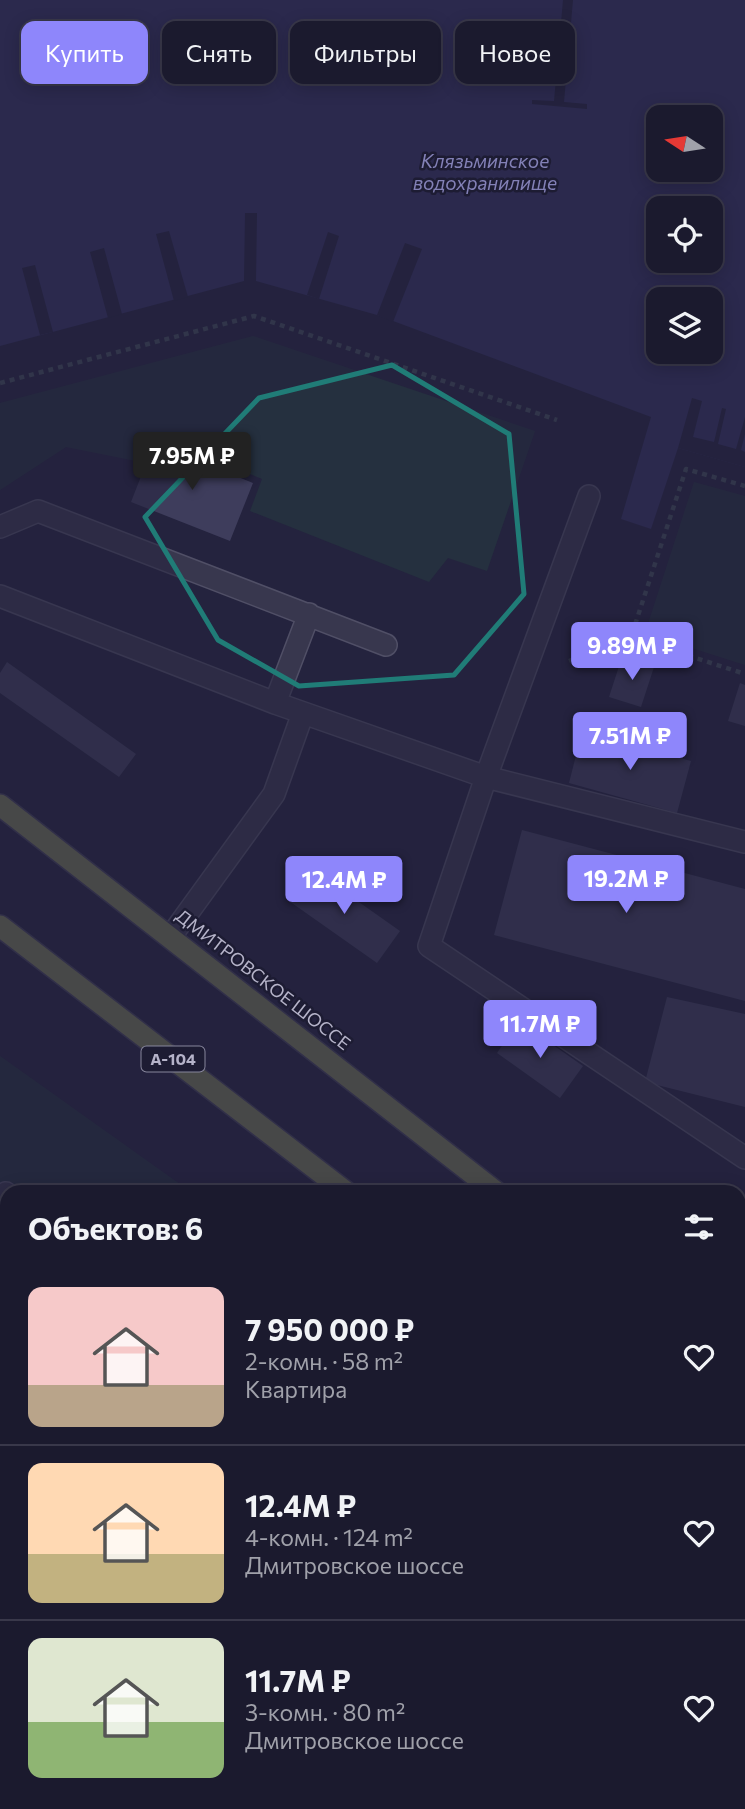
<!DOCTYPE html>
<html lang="ru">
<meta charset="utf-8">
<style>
body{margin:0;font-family:Commissioner,sans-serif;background:#28273a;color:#f1f3f6;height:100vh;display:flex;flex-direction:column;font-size:26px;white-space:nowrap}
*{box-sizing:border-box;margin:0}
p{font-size:23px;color:#a0a1aa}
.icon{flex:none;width:38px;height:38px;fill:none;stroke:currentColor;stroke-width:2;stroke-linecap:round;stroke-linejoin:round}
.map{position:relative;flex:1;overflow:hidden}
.sheet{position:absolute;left:0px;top:1185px;width:746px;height:625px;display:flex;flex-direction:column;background:#1b1a2e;border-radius:21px 21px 0 0;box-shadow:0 4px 18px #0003,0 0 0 2px #39384a}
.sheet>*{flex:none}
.top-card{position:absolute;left:21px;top:21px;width:704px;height:63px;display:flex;gap:14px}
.needle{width:46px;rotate:282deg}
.buttons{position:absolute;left:646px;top:105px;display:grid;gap:14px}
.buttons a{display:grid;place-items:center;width:77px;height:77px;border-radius:14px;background:#1b1a2e;box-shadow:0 4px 18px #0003,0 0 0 2px #39384a;font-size:35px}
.price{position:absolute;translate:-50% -60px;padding:0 16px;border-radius:7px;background:#8e86fb;color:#fff;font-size:23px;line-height:46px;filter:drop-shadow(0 2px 4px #0008)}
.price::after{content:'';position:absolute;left:50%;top:42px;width:21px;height:16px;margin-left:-10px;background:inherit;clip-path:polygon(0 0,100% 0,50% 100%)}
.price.selected{background:#222;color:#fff}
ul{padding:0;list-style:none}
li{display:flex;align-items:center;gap:21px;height:175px;padding:0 28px}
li+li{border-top:2px solid #39384a}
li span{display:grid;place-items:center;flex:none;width:196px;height:140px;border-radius:14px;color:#555}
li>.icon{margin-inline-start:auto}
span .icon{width:84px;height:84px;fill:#fffc;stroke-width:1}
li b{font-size:30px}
h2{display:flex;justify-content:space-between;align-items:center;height:84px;padding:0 28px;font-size:30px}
.chip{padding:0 24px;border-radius:14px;background:#1b1a2e;box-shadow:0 4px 18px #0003,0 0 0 2px #39384a;font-size:24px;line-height:63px}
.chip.selected{background:#8e86fb;color:#fff}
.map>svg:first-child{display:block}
.green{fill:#25303f}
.water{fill:#333160;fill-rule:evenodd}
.pier{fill:#24233e}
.building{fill:#3e3d5c}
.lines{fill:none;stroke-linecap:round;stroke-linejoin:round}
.minor-casing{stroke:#504f66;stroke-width:24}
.highway-casing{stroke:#403f56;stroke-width:24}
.path{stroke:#404c59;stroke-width:4.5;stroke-dasharray:5 5;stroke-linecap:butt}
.minor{stroke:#38374e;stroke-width:21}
.highway{stroke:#727554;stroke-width:21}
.marked{fill:none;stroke:#207c77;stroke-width:5;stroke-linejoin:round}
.labels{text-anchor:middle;stroke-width:5;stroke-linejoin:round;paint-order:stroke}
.shield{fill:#1d1c33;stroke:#87869c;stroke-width:2}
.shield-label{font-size:16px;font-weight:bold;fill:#b5b3c9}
.street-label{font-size:18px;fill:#b5b3c9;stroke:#1d1c33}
.water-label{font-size:19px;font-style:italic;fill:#8381b7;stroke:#1d1c33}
</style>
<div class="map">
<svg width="745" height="1809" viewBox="0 0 745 1809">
<rect width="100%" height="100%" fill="#24233e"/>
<path class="green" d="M 253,336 L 535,431 L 487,571 L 448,558 L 429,582 L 250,511 L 262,479 L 150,433 L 136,461 L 66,447 L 0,490 L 0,403 Z
M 694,482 L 745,496 L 745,665 L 645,633 Z
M 0,1056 L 191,1192 L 7,1192 L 7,1802 L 738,1802 L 739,1636 L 745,1642 L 745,1809 L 0,1809 Z"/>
<path class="water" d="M 0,0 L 745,0 L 745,467 L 678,448 L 651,529 L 621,519 L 651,417 L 377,315 L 256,281 L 244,281 L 0,346 ZM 658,117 L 710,117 L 710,170 L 658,170 ZM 658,208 L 710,208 L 710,261 L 658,261 ZM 658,299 L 710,299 L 710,352 L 658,352 Z"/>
<path class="pier" d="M 563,0 L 573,0 L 564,102 L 587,104 L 587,109 L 532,104 L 532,100 L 554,101 Z
M 245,213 L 257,213 L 256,281 L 244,281 Z
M 169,231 L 188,297 L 174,301 L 156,234 Z
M 328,232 L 339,236 L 319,299 L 307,295 Z
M 405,243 L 422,249 L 393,322 L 377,315 Z
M 104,248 L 122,314 L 108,318 L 90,252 Z
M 35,265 L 53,332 L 40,335 L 22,268 Z
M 692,398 L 702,401 L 693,437 L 714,442 L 722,408 L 726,409 L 718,444 L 736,449 L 745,417 L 745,434 L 741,450 L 745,452 L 745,467 L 678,448 Z"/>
<path class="building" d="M 154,443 L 253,483 L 230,541 L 131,502 Z
M 622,657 L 654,667 L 641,707 L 609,697 Z
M 7,662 L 136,754 L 119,777 L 0,693 L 0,673 Z
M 740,683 L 745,685 L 745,726 L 728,721 Z
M 582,732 L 691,761 L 677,813 L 569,783 Z
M 522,830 L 745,889 L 745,1001 L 494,935 Z
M 312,869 L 400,931 L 377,963 L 289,901 Z
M 667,997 L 745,1014 L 745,1107 L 645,1082 Z
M 519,1021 L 583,1066 L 560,1098 L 497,1053 Z
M 0,1287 L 7,1292 L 7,1307 L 0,1317 Z
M 217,1802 L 226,1809 L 212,1809 Z
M 396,1802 L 460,1802 L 462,1803 L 458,1809 L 407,1809 Z"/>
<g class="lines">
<defs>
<path id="minor" d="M 0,527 L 38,511 L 386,645
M 0,596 L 275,703 L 309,614
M 275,703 L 486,777 L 589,496
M 745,842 L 486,777 L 429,946 L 745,1158
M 171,936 L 274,794 L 303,713
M 0,1201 L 6,1193
M 738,1665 L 745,1669
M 0,1739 L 7,1729"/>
<path id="highway" d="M 0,805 L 496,1192
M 0,926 L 346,1192
M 738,1356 L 745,1360
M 738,1481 L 745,1486"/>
</defs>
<use href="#minor" class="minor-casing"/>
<use href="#highway" class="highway-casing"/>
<path class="path" d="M 0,383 L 254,316 L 557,420
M 631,637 L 745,674
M 569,661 L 631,637 L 686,469 L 745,486"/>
<use href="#minor" class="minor"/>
<use href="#highway" class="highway"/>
</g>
<path d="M0 0H745V1809H0ZM 392,365 L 509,434 L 524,594 L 454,675 L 299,686 L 218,640 L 145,517 L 259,398 Z" fill="#24233e" fill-opacity=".55" fill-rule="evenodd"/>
<path class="marked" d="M 392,365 L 509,434 L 524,594 L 454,675 L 299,686 L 218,640 L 145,517 L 259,398 Z"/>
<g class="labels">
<rect class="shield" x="141.5" y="1046.5" width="63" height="25" rx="5"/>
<g class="shield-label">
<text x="173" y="1065">А-104</text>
</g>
<g class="street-label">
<text transform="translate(263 980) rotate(38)" y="6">ДМИТРОВСКОЕ ШОССЕ</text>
</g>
<g class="water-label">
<text x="485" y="168">Клязьминское<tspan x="485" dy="22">водохранилище</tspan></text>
</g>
</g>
</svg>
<div class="buttons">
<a><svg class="needle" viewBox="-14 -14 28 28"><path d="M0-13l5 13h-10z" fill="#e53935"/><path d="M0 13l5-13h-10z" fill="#a0a1aa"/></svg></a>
<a><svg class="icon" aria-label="locate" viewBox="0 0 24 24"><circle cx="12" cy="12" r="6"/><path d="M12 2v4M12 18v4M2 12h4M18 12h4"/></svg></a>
<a><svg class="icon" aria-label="layers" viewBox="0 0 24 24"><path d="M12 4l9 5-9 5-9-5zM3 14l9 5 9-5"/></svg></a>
</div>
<b class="price selected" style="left:192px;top:492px">7.95M ₽</b>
<b class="price" style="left:632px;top:682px">9.89M ₽</b>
<b class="price" style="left:630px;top:772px">7.51M ₽</b>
<b class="price" style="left:626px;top:915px">19.2M ₽</b>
<b class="price" style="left:344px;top:916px">12.4M ₽</b>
<b class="price" style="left:540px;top:1060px">11.7M ₽</b>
<div class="top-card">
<a class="chip selected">Купить</a>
<a class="chip">Снять</a>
<a class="chip">Фильтры</a>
<a class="chip">Новое</a>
</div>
<section class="sheet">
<h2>Объектов: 6<svg class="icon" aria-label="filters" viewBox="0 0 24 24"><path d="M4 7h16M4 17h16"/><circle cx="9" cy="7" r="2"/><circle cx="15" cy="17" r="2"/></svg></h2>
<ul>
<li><span style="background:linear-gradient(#f6c9c9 70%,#b9a48a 0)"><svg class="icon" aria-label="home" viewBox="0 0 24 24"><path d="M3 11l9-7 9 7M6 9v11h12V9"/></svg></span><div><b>7 950 000 ₽</b><p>2-комн. · 58 m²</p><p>Квартира</p></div><svg class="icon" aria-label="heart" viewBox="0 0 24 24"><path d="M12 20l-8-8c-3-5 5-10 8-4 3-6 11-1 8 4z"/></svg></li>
<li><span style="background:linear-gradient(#ffd9b3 65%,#c2b280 0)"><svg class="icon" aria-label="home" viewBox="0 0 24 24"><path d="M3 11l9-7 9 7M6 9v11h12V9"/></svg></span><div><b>12.4M ₽</b><p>4-комн. · 124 m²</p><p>Дмитровское шоссе</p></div><svg class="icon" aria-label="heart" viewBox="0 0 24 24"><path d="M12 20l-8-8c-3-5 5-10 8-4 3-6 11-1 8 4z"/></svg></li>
<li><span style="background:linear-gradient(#dfe7d0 60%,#8fb573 0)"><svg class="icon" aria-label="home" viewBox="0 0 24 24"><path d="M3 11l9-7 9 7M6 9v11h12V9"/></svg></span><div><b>11.7M ₽</b><p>3-комн. · 80 m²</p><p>Дмитровское шоссе</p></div><svg class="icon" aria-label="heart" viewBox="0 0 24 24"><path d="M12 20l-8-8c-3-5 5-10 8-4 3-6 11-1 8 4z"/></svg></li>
</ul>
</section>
</div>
